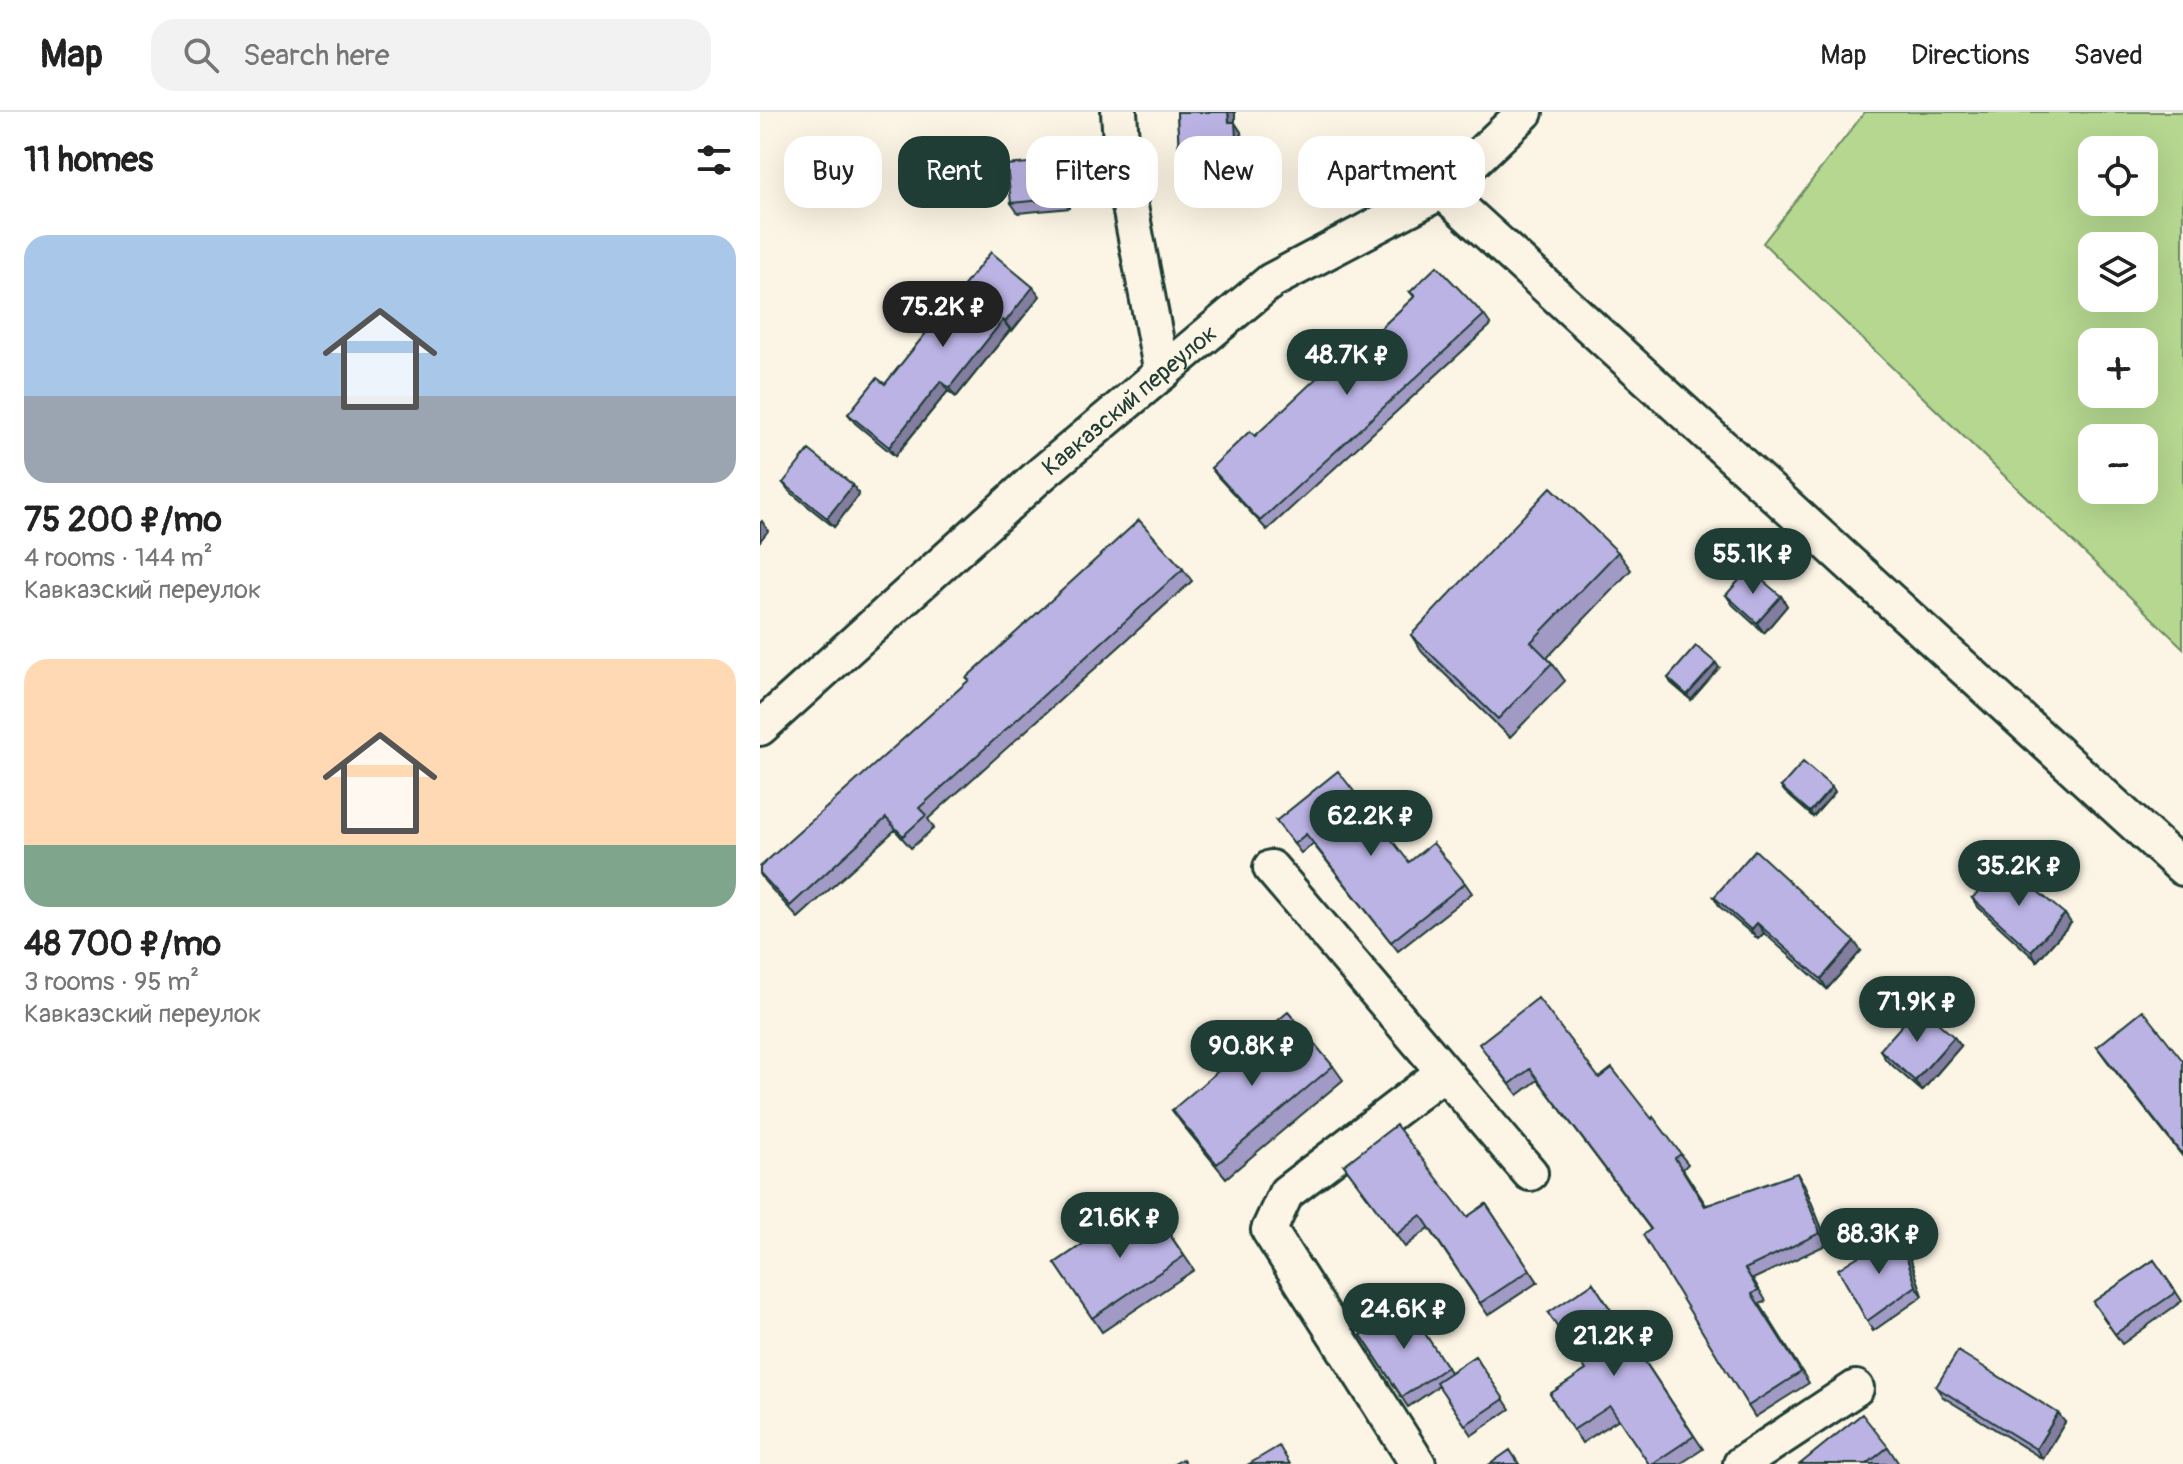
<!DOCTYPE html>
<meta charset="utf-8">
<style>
body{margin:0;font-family:Pangolin,sans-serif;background:#f2f2f2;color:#222;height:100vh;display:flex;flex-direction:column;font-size:30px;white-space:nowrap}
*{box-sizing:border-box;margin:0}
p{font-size:26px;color:#767676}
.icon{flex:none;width:44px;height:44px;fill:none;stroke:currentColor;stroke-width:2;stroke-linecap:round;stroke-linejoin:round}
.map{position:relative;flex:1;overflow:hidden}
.panel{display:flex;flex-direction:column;background:#fff;width:760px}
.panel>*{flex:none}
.banner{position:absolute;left:24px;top:24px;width:760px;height:72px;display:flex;gap:16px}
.controls{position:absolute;left:1318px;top:24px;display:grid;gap:16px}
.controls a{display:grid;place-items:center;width:80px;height:80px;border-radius:16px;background:#fff;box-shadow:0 8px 32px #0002;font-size:40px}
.price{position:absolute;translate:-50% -68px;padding:0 18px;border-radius:28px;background:#1f3d34;color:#fff;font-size:26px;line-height:52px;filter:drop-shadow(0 2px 4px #0008)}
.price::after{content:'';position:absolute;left:50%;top:48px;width:24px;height:18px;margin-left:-12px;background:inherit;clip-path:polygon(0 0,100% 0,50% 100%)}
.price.current{background:#222;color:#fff}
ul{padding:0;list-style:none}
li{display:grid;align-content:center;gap:16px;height:424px;padding:0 24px}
li span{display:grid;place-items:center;height:248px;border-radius:24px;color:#555}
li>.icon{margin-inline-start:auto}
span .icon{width:144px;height:144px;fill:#fffc;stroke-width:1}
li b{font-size:34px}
h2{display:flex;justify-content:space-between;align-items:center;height:96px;padding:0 24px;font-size:34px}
.chip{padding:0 28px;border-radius:24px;background:#fff;box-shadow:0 8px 32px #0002;font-size:28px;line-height:72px}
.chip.current{background:#1f3d34;color:#fff}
header{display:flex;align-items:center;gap:48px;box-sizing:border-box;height:112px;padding:0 40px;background:#fff;border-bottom:2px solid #e0e0e0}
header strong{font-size:38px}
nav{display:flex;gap:44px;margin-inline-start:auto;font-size:28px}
.search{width:560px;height:72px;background:#f2f2f2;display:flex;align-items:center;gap:20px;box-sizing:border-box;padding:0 28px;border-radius:24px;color:#767676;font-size:30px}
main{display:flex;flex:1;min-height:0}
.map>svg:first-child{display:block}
.green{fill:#b5d790;stroke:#6a8a62;stroke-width:2;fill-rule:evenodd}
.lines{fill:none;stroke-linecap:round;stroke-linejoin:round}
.street-casing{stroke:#1f3d34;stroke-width:40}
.street{stroke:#fcf5e5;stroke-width:34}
.wall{fill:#a19ac4;stroke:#1f3d34;stroke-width:2}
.shaded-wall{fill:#837da0;stroke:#1f3d34;stroke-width:2}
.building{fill:#bbb3e4;stroke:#1f3d34;stroke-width:2}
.labels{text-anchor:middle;stroke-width:6;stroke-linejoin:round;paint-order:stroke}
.street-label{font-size:24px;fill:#1f3d34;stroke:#fcf5e5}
</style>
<header>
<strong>Map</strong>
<div class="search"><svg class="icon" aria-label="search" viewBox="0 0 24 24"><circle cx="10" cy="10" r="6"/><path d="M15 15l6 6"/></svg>Search here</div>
<nav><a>Map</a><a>Directions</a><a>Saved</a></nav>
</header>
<main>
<section class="panel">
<h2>11 homes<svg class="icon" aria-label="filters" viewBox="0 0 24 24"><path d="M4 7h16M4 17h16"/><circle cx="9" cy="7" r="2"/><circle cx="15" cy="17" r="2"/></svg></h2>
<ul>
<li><span style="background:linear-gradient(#a9c7e8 65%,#9aa5b1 0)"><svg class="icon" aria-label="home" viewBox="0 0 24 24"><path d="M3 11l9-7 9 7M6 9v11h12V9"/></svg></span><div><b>75 200 ₽/mo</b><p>4 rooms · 144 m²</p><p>Кавказский переулок</p></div></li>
<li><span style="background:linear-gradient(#ffd9b3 75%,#7fa58c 0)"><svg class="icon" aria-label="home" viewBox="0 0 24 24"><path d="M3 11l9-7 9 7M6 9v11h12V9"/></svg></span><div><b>48 700 ₽/mo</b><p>3 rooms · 95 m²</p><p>Кавказский переулок</p></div></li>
</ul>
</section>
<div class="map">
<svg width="1423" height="1352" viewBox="0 0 1423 1352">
<rect width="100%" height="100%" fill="#fcf5e5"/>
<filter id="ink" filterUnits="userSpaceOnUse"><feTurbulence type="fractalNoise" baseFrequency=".0125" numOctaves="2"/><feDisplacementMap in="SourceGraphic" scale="16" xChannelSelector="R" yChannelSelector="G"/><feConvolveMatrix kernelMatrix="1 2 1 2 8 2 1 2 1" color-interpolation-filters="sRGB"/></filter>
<g filter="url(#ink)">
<path class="green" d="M 1105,0 L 1423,0 L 1423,536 L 1003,131 ZM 1332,38 L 1384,38 L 1384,90 L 1332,90 ZM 1332,134 L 1384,134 L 1384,186 L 1332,186 ZM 1332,230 L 1384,230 L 1384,282 L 1332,282 ZM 1332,326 L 1384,326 L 1384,378 L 1332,378 Z"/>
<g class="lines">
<defs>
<g id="street">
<path d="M 359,0 L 363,58 L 402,261"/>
<path d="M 682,79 L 1423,756"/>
<path id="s1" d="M 0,616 L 279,364 L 511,169 L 682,79 L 765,0"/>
<path d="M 511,756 L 770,1061"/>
<path d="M 658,1352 L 509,1118 L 526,1081 L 684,960"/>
<path d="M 981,1352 L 1096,1276"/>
</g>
</defs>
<use href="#street" class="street-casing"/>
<use href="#street" class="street"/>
</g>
<path class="wall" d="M 417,0 L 475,0 L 475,11 L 481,20 L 486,85 L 428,88 L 421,79 Z
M 300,48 L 307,57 L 310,96 L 258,101 L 251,91 Z
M 650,180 L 724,203 L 731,213 L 507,418 L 458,365 L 451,356 L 495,324 L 570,264 L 654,185 Z
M 280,184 L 252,219 L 250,218 L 196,285 L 188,279 L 135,344 L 95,311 L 88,302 L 125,272 Z
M 23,371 L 93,373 L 99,383 L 74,415 L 30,380 Z
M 858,440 L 871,458 L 787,546 L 792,551 L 805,569 L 750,625 L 663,541 L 651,523 Z
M 423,457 L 432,469 L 168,707 L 174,716 L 151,736 L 135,718 L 38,806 L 5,770 L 0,762 L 0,755 Z
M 966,483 L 1021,484 L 1027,494 L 1004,521 L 973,493 Z
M 959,556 L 931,588 L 911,571 L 908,566 Z
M 1021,675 L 1072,675 L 1075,680 L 1053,705 L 1025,680 Z
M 516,709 L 649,750 L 705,771 L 712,781 L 638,839 L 553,732 L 541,741 Z
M 954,785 L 1101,839 L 1067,877 L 1004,821 L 998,827 L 960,795 Z
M 1212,786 L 1311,811 L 1277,849 L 1218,795 Z
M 1194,925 L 1201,934 L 1162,979 L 1126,948 L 1120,938 Z
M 1337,935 L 1423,949 L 1423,1045 L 1347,949 Z
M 727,943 L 839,966 L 892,1007 L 928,1052 L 923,1057 L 946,1093 L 1044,1072 L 1068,1132 L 993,1167 L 1006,1189 L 1000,1192 L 1049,1271 L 995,1305 L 988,1294 L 891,1118 L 778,968 L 758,983 Z
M 573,954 L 583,968 L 466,1066 L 422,1012 L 412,998 Z
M 584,1053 L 707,1105 L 726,1092 L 778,1170 L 728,1203 L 669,1116 L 645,1135 Z
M 387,1089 L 434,1158 L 342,1220 L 295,1151 Z
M 1144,1128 L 1163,1184 L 1113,1219 L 1107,1209 Z
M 1394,1148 L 1422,1189 L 1362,1232 L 1333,1190 Z
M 833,1171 L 943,1337 L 920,1352 L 889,1352 L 859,1307 L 822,1331 L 790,1282 L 826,1258 Z
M 646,1193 L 690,1260 L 715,1244 L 750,1297 L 712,1323 L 679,1274 L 648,1295 L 601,1223 Z
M 1176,1275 L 1305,1310 L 1283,1347 L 1183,1285 Z
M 1128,1335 L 1139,1352 L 1040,1352 Z"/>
<path class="shaded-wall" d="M 468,0 L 475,0 L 475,11 L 481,20 L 486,85 L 479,75 Z
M 300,48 L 307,57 L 310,96 L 304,86 Z
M 273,175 L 280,184 L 252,219 L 245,210 Z
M 243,208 L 250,218 L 196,285 L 189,276 Z
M 181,269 L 188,279 L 135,344 L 129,335 Z
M 93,373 L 99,383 L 74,415 L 67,406 Z
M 2,409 L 8,419 L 0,429 L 0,411 Z
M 1021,484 L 1027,494 L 1004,521 L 997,511 Z
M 956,551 L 959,556 L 931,588 L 927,583 Z
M 1072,675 L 1075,680 L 1053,705 L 1050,700 Z
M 1305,802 L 1311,811 L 1277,849 L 1271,839 Z
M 997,811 L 1004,821 L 998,827 L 991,818 Z
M 1094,829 L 1101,839 L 1067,877 L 1061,867 Z
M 1194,925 L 1201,934 L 1162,979 L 1155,969 Z
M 1037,1061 L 1044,1072 L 1068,1132 L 1060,1121 Z
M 1138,1119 L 1144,1128 L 1163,1184 L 1156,1174 Z
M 1298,1301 L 1305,1310 L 1283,1347 L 1276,1337 Z"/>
<path class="building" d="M 417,0 L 468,0 L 469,10 L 475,10 L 479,75 L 421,79 Z
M 300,48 L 304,86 L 251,91 L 247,53 Z
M 231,140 L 273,175 L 245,210 L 243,208 L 189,276 L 181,269 L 129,335 L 88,302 L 117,266 L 125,272 Z
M 677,154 L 724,203 L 500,409 L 451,356 L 490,319 L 495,324 L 564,259 L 570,264 L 655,184 L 650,180 Z
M 49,338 L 93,373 L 67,406 L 23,371 Z
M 791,375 L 858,440 L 771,530 L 792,551 L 738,607 L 651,523 Z
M 379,408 L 423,457 L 159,696 L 166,703 L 143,724 L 126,706 L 30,794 L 0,761 L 0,755 L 209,568 L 206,566 Z
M 989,457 L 1021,484 L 997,511 L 966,483 Z
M 936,534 L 956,551 L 927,583 L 908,566 Z
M 1043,650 L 1072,675 L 1050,700 L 1021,675 Z
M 578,659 L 649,750 L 673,731 L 705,771 L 631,830 L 546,722 L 534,732 L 516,709 Z
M 995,738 L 1094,829 L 1061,867 L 997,811 L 991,818 L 954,785 Z
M 1247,754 L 1305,802 L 1271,839 L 1212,786 Z
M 778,886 L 839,966 L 852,956 L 892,1007 L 893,1005 L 921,1042 L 915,1046 L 945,1094 L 1037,1061 L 1060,1121 L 985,1157 L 998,1178 L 992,1182 L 1041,1260 L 988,1294 L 883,1123 L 891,1117 L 770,957 L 750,972 L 719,932 Z
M 1159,894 L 1194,925 L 1155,969 L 1120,938 Z
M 1383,898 L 1423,949 L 1423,1039 L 1421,1041 L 1337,935 Z
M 528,900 L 573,954 L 457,1052 L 412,998 Z
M 636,1013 L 707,1105 L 726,1092 L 770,1158 L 720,1191 L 661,1103 L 636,1123 L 584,1053 Z
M 387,1089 L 424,1144 L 332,1206 L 295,1151 Z
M 1138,1119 L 1156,1174 L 1107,1209 L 1078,1157 Z
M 1394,1148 L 1416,1180 L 1355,1222 L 1333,1190 Z
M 833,1171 L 934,1324 L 892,1352 L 889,1352 L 850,1294 L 813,1318 L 790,1282 L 826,1258 L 788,1201 Z
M 646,1193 L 687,1255 L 642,1285 L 601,1223 Z
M 1198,1239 L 1298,1301 L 1276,1337 L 1176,1275 Z
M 715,1244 L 744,1287 L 705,1313 L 676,1270 Z
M 1102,1302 L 1128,1335 L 1107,1352 L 1040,1352 Z
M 519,1334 L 530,1352 L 489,1352 Z
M 750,1338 L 759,1352 L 730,1352 Z
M 423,1347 L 426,1352 L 414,1352 Z"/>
</g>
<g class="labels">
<g class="street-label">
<text dy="8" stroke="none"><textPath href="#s1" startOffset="494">Кавказский переулок</textPath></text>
</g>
</g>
</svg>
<div class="controls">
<a><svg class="icon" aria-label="locate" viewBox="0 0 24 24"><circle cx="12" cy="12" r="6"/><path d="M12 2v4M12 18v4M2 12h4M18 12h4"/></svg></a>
<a><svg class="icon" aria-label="layers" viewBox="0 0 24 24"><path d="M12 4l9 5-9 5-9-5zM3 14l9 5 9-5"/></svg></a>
<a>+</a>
<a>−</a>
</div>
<b class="price current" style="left:183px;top:237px">75.2K ₽</b>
<b class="price" style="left:587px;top:285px">48.7K ₽</b>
<b class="price" style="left:993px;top:484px">55.1K ₽</b>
<b class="price" style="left:611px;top:746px">62.2K ₽</b>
<b class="price" style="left:1259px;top:796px">35.2K ₽</b>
<b class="price" style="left:1157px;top:932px">71.9K ₽</b>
<b class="price" style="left:492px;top:976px">90.8K ₽</b>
<b class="price" style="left:360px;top:1148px">21.6K ₽</b>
<b class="price" style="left:1119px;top:1164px">88.3K ₽</b>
<b class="price" style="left:644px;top:1239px">24.6K ₽</b>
<b class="price" style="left:854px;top:1266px">21.2K ₽</b>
<div class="banner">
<a class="chip">Buy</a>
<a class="chip current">Rent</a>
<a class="chip">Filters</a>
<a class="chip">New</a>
<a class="chip">Apartment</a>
</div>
</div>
</main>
